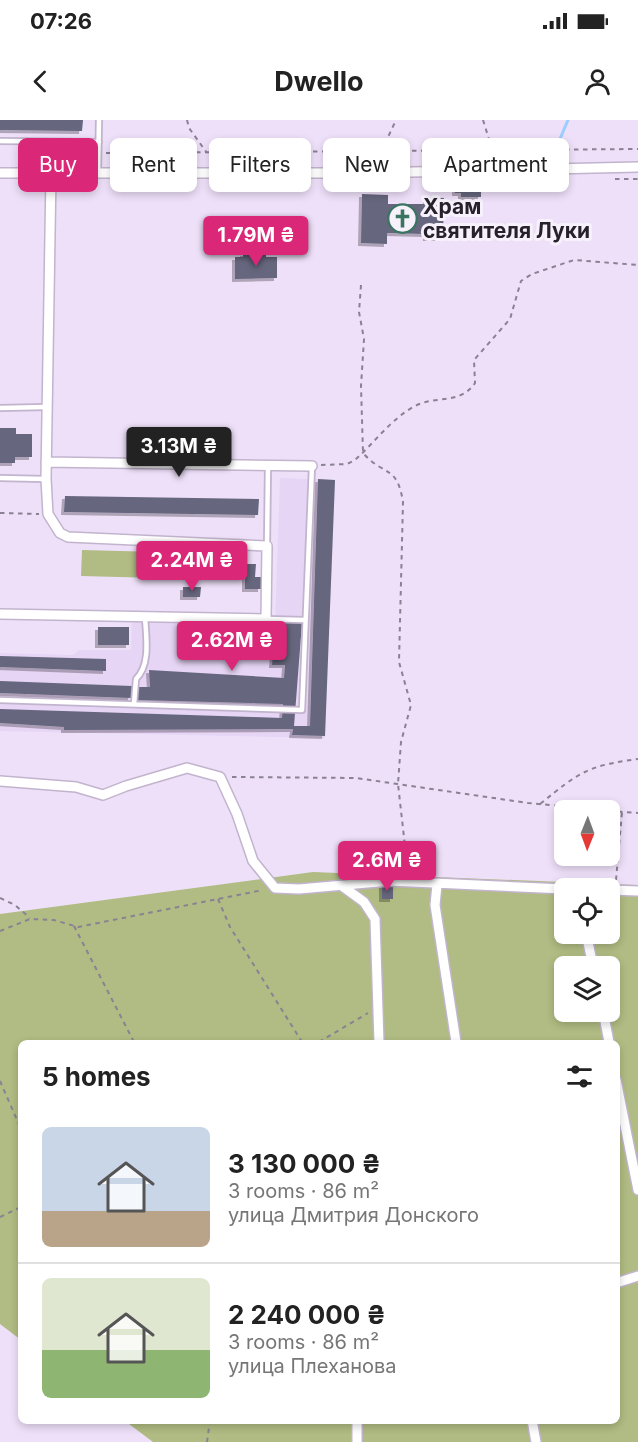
<!DOCTYPE html>
<meta charset="utf-8">
<style>
body{margin:0;font-family:Inter,sans-serif;background:#f2f2f2;color:#222;height:100vh;display:flex;flex-direction:column;font-size:22px;white-space:nowrap}
*{box-sizing:border-box;margin:0}
p{font-size:20px;color:#767676}
.icon{flex:none;width:33px;height:33px;fill:none;stroke:currentColor;stroke-width:2;stroke-linecap:round;stroke-linejoin:round}
.map{position:relative;flex:1;overflow:hidden}
.details{position:absolute;left:18px;top:920px;width:602px;height:384px;display:flex;flex-direction:column;background:#fff;border-radius:9px;box-shadow:0 3px 9px #0003}
.details>*{flex:none}
.top-card{position:absolute;left:18px;top:18px;width:603px;height:54px;display:flex;gap:12px}
.needle{width:39px;rotate:181deg}
.buttons{position:absolute;left:554px;top:680px;display:grid;gap:12px}
.buttons a{display:grid;place-items:center;width:66px;height:66px;border-radius:9px;background:#fff;box-shadow:0 3px 9px #0003;font-size:30px}
.price{position:absolute;translate:-50% -51px;padding:0 14px;border-radius:6px;background:#db2777;color:#fff;font-size:20px;line-height:39px;filter:drop-shadow(0 2px 3px #0008)}
.price::after{content:'';position:absolute;left:50%;top:36px;width:18px;height:14px;margin-left:-9px;background:inherit;clip-path:polygon(0 0,100% 0,50% 100%)}
.price.on{background:#222;color:#fff}
ul{padding:0;list-style:none}
li{display:flex;align-items:center;gap:18px;height:150px;padding:0 24px}
li+li{border-top:2px solid #e0e0e0}
li span{display:grid;place-items:center;flex:none;width:168px;height:120px;border-radius:9px;color:#555}
li>.icon{margin-inline-start:auto}
span .icon{width:72px;height:72px;fill:#fffc;stroke-width:1}
li b{font-size:26px}
h2{display:flex;justify-content:space-between;align-items:center;height:72px;padding:0 24px;font-size:26px}
.tag{padding:0 21px;border-radius:9px;background:#fff;box-shadow:0 3px 9px #0003;font-size:21px;line-height:54px}
.tag.on{background:#db2777;color:#fff}
.status{display:flex;justify-content:space-between;align-items:center;height:42px;padding:0 30px;background:#fff;direction:ltr}
.status svg{height:16px;fill:currentColor}
header{display:flex;justify-content:space-between;align-items:center;height:78px;padding:0 24px;background:#fff;font-size:27px;font-weight:700}
.map>svg:first-child{display:block}
.built{fill:#e6d5f5}
.green{fill:#b0bc83;fill-rule:evenodd}
.lines{fill:none;stroke-linecap:round;stroke-linejoin:round}
.stream{stroke:#9bcdff;stroke-width:3}
.building{fill:#66667e;filter:url(#shadow)}
.lane-casing{stroke:#c2b4cd;stroke-width:8}
.street-casing{stroke:#c2b4cd;stroke-width:12}
.path{stroke:#8a8192;stroke-width:2;stroke-dasharray:4.5 4.5;stroke-linecap:butt}
.lane{stroke:#fff;stroke-width:4.5}
.street{stroke:#fff;stroke-width:9}
.labels{text-anchor:middle;stroke-width:6;stroke-linejoin:round;paint-order:stroke}
.poi-label{font-size:21px;font-weight:bold;fill:#26212a;stroke:#f6f1fb;text-anchor:start}
</style>
<div class="status"><b>07:26</b><svg viewBox="0 0 49 12"><path d="M0 12V9h3v3zM5 12V6h3v6zM10 12V3h3v9zM15 12V0h3v12zM26 1h20v11H26zM47 4h2v5h-2z"/></svg></div>
<header><svg class="icon" aria-label="back" viewBox="0 0 24 24"><path d="M15 5l-7 7 7 7"/></svg>Dwello<svg class="icon" aria-label="person" viewBox="0 0 24 24"><circle cx="12" cy="8" r="4"/><path d="M4 21q1-7 8-7t8 7"/></svg></header>
<div class="map">
<svg width="638" height="1322" viewBox="0 0 638 1322">
<defs>
<filter id="shadow"><feDropShadow dx="-3" dy="3" stdDeviation="0" flood-color="#0004"/></filter>
</defs>
<rect width="100%" height="100%" fill="#eee0f9"/>
<path class="built" d="M 280,358 L 335,360 L 325,618 L 0,611 L 0,533 L 73,535 L 79,530 L 131,530 L 132,502 L 275,504 Z"/>
<path class="green" d="M 34,25 L 89,26 L 89,34 L 34,34 Z
M 82,430 L 158,432 L 157,458 L 81,456 Z
M 313,752 L 638,765 L 638,1322 L 153,1322 L 125,1301 L 616,1300 L 616,922 L 21,922 L 21,1220 L 0,1204 L 0,794 ZM 564,768 L 609,768 L 609,813 L 564,813 ZM 564,846 L 609,846 L 609,891 L 564,891 Z"/>
<g class="lines">
<path class="stream" d="M 557,26 L 568,0"/>
</g>
<path class="building" d="M 0,0 L 83,0 L 82,11 L 0,10 Z
M 455,66 L 481,66 L 481,77 L 461,77 L 461,73 L 455,73 Z
M 362,74 L 388,75 L 388,84 L 426,84 L 426,77 L 444,78 L 443,118 L 426,118 L 426,114 L 387,113 L 387,124 L 361,123 Z
M 243,133 L 266,133 L 266,137 L 277,137 L 277,158 L 235,159 L 235,137 L 243,137 Z
M 0,308 L 16,308 L 16,314 L 32,314 L 32,337 L 15,337 L 15,343 L 0,343 Z
M 318,359 L 335,360 L 325,616 L 292,615 L 293,609 L 64,610 L 64,607 L 0,603 L 0,589 L 282,598 L 283,584 L 136,580 L 138,567 L 150,567 L 149,550 L 284,558 L 285,545 L 272,545 L 275,508 L 285,509 L 285,503 L 302,503 L 294,606 L 310,606 Z
M 65,376 L 259,379 L 258,395 L 64,392 Z
M 245,444 L 256,444 L 255,457 L 261,457 L 261,469 L 245,469 Z
M 183,467 L 201,467 L 200,477 L 183,477 Z
M 98,507 L 129,507 L 129,525 L 98,525 Z
M 0,536 L 106,539 L 106,551 L 0,547 Z
M 0,561 L 132,566 L 131,578 L 0,573 Z
M 382,765 L 393,766 L 393,779 L 382,779 Z"/>
<g class="lines">
<defs>
<path id="lane" d="M 0,21 L 99,22
M 98,53 L 99,0
M 0,288 L 45,287
M 0,358 L 45,359
M 267,426 L 268,345
M 266,499 L 304,500
M 0,580 L 302,590 L 312,346
M 134,584 L 136,559 C 151,544 146,517 145,497"/>
<path id="street" d="M 0,53 L 369,53 L 638,47
M 46,342 L 312,346
M 0,494 L 266,499 L 267,426 L 68,417 L 60,413 L 48,394 L 46,359 L 51,53
M 0,661 L 76,667 L 103,675 L 126,666 L 187,648 L 220,657 L 237,694 L 253,741 L 275,768 L 299,769 L 390,761 L 564,769
M 437,765 L 435,785 L 456,922
M 342,766 L 364,782 L 375,799 L 379,922
M 609,770 L 638,771
M 586,813 L 593,846
M 603,891 L 609,922
M 616,960 L 638,1070
M 616,1163 L 638,1156
M 357,1300 L 357,1322
M 532,1300 L 536,1322"/>
</defs>
<use href="#lane" class="lane-casing"/>
<use href="#street" class="street-casing"/>
<path class="path" d="M 187,0 L 189,8 L 207,33
M 483,0 L 493,32
M 381,32 L 396,0
M 106,33 L 638,29
M 615,59 L 638,59
M 361,165 L 359,192 L 364,219 L 361,266 L 363,333 C 384,357 397,344 403,382 L 399,542 L 411,585 L 401,622 L 398,664 L 408,753
M 321,345 L 347,344 L 355,340 C 374,323 392,298 415,286 C 436,275 460,285 475,263 L 474,240 L 510,199 L 521,161 L 532,154 L 574,140 L 638,145
M 0,393 L 39,394
M 232,657 L 356,658 L 528,683 L 602,690
M 540,684 C 580,652 586,646 638,639
M 609,691 L 638,693
M 616,760 L 622,692
M 0,778 L 15,785 L 30,798
M 218,779 L 230,807 L 302,922
M 74,806 L 134,922
M 0,811 L 30,799 L 54,800 L 78,807 L 263,770
M 319,922 L 368,893
M 0,961 L 21,1009
M 0,1097 L 21,1087
M 207,1322 L 210,1300"/>
<use href="#lane" class="lane"/>
<use href="#street" class="street"/>
</g>
<defs>
<symbol id="church-ring" viewBox="-11 -11 22 22"><circle r="9.5" fill="#f6f1fb" stroke="#397560" stroke-width="1.5"/><path d="M-1.2-6h2.4v3.5h3.3v2.4h-3.3V6h-2.4V-.1h-3.3v-2.4h3.3Z" fill="#397560"/></symbol>
</defs>
<g fill-rule="evenodd">
<use href="#church-ring" x="386" y="82" width="33" height="33"/>
</g>
<g class="labels">
<g class="poi-label">
<text x="423" y="94">Храм<tspan x="423" dy="24">святителя Луки</tspan></text>
</g>
</g>
</svg>
<div class="buttons">
<a><svg class="needle" viewBox="-14 -14 28 28"><path d="M0-13l5 13h-10z" fill="#e53935"/><path d="M0 13l5-13h-10z" fill="#767676"/></svg></a>
<a><svg class="icon" aria-label="locate" viewBox="0 0 24 24"><circle cx="12" cy="12" r="6"/><path d="M12 2v4M12 18v4M2 12h4M18 12h4"/></svg></a>
<a><svg class="icon" aria-label="layers" viewBox="0 0 24 24"><path d="M12 4l9 5-9 5-9-5zM3 14l9 5 9-5"/></svg></a>
</div>
<b class="price" style="left:256px;top:147px">1.79M ₴</b>
<b class="price on" style="left:179px;top:358px">3.13M ₴</b>
<b class="price" style="left:192px;top:472px">2.24M ₴</b>
<b class="price" style="left:232px;top:552px">2.62M ₴</b>
<b class="price" style="left:387px;top:772px">2.6M ₴</b>
<div class="top-card">
<a class="tag on">Buy</a>
<a class="tag">Rent</a>
<a class="tag">Filters</a>
<a class="tag">New</a>
<a class="tag">Apartment</a>
</div>
<section class="details">
<h2>5 homes<svg class="icon" aria-label="filters" viewBox="0 0 24 24"><path d="M4 7h16M4 17h16"/><circle cx="9" cy="7" r="2"/><circle cx="15" cy="17" r="2"/></svg></h2>
<ul>
<li><span style="background:linear-gradient(#c9d6e8 70%,#b9a48a 0)"><svg class="icon" aria-label="home" viewBox="0 0 24 24"><path d="M3 11l9-7 9 7M6 9v11h12V9"/></svg></span><div><b>3 130 000 ₴</b><p>3 rooms · 86 m²</p><p>улица Дмитрия Донского</p></div></li>
<li><span style="background:linear-gradient(#dfe7d0 60%,#8fb573 0)"><svg class="icon" aria-label="home" viewBox="0 0 24 24"><path d="M3 11l9-7 9 7M6 9v11h12V9"/></svg></span><div><b>2 240 000 ₴</b><p>3 rooms · 86 m²</p><p>улица Плеханова</p></div></li>
</ul>
</section>
</div>
